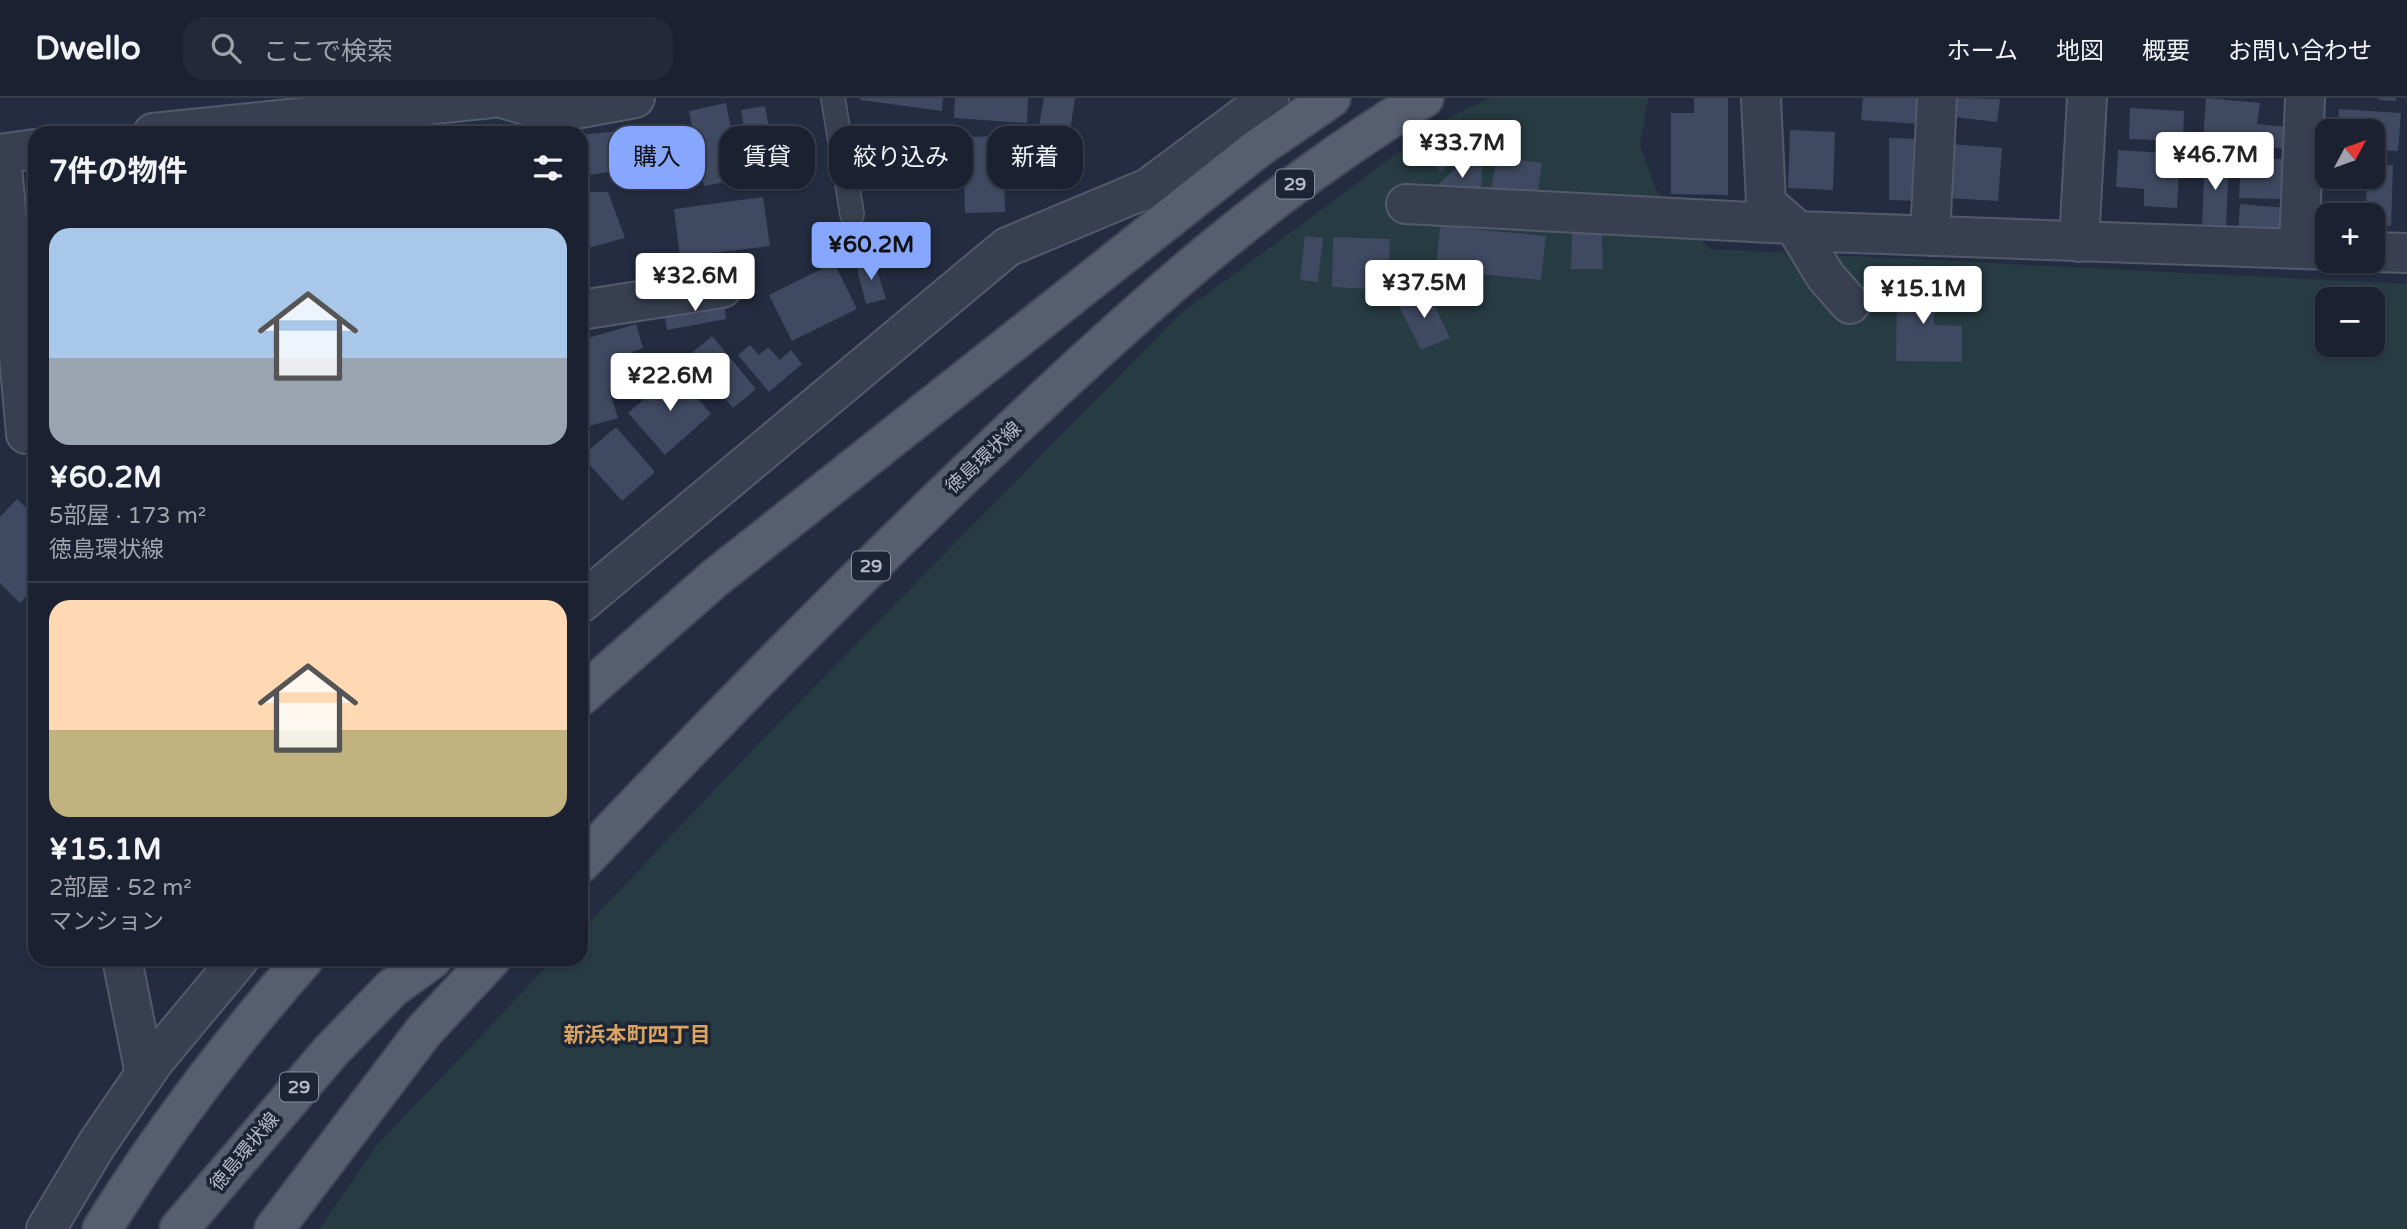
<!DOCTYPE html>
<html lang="ja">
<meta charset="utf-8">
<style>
body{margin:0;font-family:"Varela Round","Noto Sans JP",sans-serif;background:#242939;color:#f1f3f6;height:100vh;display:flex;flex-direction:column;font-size:26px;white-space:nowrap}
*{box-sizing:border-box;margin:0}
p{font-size:23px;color:#a0a3ab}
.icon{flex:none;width:38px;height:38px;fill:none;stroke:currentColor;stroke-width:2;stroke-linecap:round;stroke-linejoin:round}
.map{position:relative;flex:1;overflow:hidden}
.side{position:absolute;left:28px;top:28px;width:560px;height:840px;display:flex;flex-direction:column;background:#1b2131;border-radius:21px;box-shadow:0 2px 5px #0004,0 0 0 2px #393e4d}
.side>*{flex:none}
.banner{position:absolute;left:609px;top:28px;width:665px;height:63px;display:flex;gap:14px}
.needle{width:46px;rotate:49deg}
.buttons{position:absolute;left:2315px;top:21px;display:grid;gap:14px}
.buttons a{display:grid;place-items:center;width:70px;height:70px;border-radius:14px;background:#1b2131;box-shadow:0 2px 5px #0004,0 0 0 2px #393e4d;font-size:35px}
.price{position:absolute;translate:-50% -60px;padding:0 16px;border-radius:7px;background:#fff;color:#222;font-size:23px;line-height:46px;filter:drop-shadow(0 2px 4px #0008)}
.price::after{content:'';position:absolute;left:50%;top:42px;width:21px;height:16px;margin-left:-10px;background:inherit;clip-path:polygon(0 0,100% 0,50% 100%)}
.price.active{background:#87a6fd;color:#111}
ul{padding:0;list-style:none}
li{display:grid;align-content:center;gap:14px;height:371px;padding:0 21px}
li+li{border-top:2px solid #393e4d}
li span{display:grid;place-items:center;height:217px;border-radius:21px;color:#555}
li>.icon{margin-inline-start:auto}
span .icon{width:126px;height:126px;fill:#fffc;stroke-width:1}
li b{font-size:30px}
h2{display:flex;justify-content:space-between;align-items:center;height:84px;padding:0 21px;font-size:30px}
.pill{padding:0 24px;border-radius:21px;background:#1b2131;box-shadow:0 2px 5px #0004,0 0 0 2px #393e4d;font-size:24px;line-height:63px}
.pill.active{background:#87a6fd;color:#111}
header{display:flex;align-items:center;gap:42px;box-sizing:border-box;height:98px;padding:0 35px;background:#1b2131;border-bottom:2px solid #393e4d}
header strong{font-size:33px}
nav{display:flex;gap:38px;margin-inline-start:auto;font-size:24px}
.search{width:490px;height:63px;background:#242939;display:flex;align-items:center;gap:18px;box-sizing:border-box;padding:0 24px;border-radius:21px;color:#a0a3ab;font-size:26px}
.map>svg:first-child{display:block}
.green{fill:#263b42;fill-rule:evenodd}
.building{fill:#3f4961}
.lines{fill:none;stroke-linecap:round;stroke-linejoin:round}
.service-casing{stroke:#535a6b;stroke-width:26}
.minor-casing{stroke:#535a6b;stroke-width:42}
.tertiary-casing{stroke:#535a6b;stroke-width:42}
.primary-casing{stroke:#414859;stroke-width:42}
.service{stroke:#383f50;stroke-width:23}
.minor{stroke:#383f50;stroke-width:38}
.tertiary{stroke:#383f50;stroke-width:38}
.primary{stroke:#565e70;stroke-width:38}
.labels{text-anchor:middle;stroke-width:7;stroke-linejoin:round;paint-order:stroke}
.shield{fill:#1d2435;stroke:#878d9e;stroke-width:2}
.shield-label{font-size:18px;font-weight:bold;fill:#b4bacb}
.street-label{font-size:19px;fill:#b4bacb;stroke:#1d2435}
.neighbourhood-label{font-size:21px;font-weight:bold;fill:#dba560;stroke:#1d2435}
</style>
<header>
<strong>Dwello</strong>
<div class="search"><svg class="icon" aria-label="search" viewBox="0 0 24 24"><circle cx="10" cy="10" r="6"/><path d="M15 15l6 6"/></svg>ここで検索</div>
<nav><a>ホーム</a><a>地図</a><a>概要</a><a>お問い合わせ</a></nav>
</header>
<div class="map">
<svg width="2407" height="1131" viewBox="0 0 2407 1131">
<rect width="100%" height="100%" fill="#242c41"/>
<path class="green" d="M 1491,0 L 1648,0 L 1640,48 L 1656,92 L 1710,151 L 2407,186 L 2407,1131 L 319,1131 L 378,1046 L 554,861 L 581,861 L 581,833 L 759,645 L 1180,216 L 1441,23 ZM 2328,201 L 2373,201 L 2373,247 L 2328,247 Z"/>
<path class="building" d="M 860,0 L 943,0 L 942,13 L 860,2 Z
M 955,0 L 1028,0 L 1027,25 L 954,20 Z
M 1044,0 L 1075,0 L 1070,33 L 1039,28 Z
M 1694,0 L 1728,0 L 1728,97 L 1671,96 L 1671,15 L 1694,15 Z
M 1863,0 L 1921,0 L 1920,26 L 1861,22 Z
M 1957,0 L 2000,1 L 1997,24 L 1954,19 Z
M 2206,0 L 2260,5 L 2257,26 L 2289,29 L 2287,51 L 2203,43 Z
M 2379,0 L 2396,0 L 2396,3 L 2379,2 Z
M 726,5 L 741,81 L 704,88 L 689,13 Z
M 765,8 L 777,75 L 753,79 L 741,12 Z
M 2130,10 L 2184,13 L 2183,43 L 2129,41 Z
M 2339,11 L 2401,15 L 2398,53 L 2373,52 L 2373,33 L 2338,33 Z
M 1790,32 L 1835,34 L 1833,92 L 1788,90 Z
M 617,33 L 623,72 L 581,78 L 581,37 Z
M 1438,36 L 1459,57 L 1441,74 L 1421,52 Z
M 1003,38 L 1005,114 L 965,115 L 963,39 Z
M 1889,40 L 1919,41 L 1919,103 L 1889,102 Z
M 1020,44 L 1076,47 L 1075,81 L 1018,78 Z
M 1951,46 L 2002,50 L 1998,103 L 1947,100 Z
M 2118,52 L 2180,56 L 2177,110 L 2144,108 L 2144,91 L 2116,89 Z
M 2205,56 L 2229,58 L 2226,131 L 2202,130 Z
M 1496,59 L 1542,65 L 1537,101 L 1491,94 Z
M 2241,60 L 2287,61 L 2285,101 L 2239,100 Z
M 1467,61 L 1482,63 L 1481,97 L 1427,96 Z
M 2373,67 L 2393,67 L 2391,128 L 2373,127 L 2373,117 L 2366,117 L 2367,79 L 2373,79 Z
M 581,94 L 608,94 L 625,140 L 588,150 L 581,117 Z
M 763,99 L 770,148 L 680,159 L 674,111 Z
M 2240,106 L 2287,110 L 2285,135 L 2238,132 Z
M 1440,128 L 1546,138 L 1541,182 L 1436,172 Z
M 1572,136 L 1602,136 L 1603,171 L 1571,171 Z
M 1305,138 L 1323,140 L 1318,184 L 1300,182 Z
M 1333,139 L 1390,141 L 1388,192 L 1332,189 Z
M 874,162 L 886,201 L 866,206 L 856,167 Z
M 834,165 L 857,211 L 792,243 L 769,197 Z
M 1897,180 L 1935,181 L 1934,227 L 1962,228 L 1962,264 L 1896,263 Z
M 1427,192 L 1450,240 L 1421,252 L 1398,206 Z
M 723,198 L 726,221 L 667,232 L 663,208 Z
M 636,226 L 643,250 L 632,254 L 641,282 L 609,292 L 618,320 L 589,328 L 581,302 L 581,242 Z
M 712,238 L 756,291 L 733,310 L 689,257 Z
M 750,247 L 759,257 L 768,249 L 780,262 L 791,252 L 802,266 L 769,294 L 738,257 Z
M 675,274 L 711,316 L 665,357 L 628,315 Z
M 616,329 L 655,374 L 622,403 L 582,358 Z
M 17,401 L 35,418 L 35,489 L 20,505 L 0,485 L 0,419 Z"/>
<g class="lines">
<defs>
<path id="service" d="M 833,0 L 852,116"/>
<path id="minor" d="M 501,0 L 554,15 L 635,0
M 1761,0 L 1766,105 L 1798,133 L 2328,152
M 153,35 L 492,0
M 0,56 L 35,51
M 1,56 L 26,336
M 1406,106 L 1790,126
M 1798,133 L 1826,179 L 1850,206
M 1930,138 L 1937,0
M 2079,144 L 2087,0
M 2299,151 L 2305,0
M 2373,154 L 2407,155
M 581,212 L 722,190
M 122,861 L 145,976"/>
<path id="tertiary" d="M 581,505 L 1007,149 L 1148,90 L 1269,0
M 46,1131 L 97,1046 L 154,963 L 239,861"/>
<path id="primary" d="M 581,598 L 715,480 L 1258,50 L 1331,0
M 581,765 C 719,619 860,476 1005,338 C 1136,214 1270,92 1424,0
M 102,1131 C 162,1035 229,946 304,861
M 179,1131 L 331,953 L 392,890 L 432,861
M 274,1131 L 424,933 L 491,861"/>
</defs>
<use href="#service" class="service-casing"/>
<use href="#minor" class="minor-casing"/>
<use href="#tertiary" class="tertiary-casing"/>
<use href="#primary" class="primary-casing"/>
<use href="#service" class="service"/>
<use href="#minor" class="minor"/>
<use href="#tertiary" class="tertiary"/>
<use href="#primary" class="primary"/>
</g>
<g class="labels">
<g class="shield">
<rect x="1276" y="71.5" width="38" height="29" rx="5"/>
<rect x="852" y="453.5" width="38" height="29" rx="5"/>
<rect x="280" y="974.5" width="38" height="29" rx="5"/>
</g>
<g class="shield-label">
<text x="1295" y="92">29</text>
<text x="871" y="474">29</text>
<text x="299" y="995">29</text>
</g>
<g class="street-label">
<text transform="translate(983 359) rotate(-43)" y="7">徳島環状線</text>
<text transform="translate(244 1053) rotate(-50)" y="7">徳島環状線</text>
</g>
<g class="neighbourhood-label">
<text x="637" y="944">新浜本町四丁目</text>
</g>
</g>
</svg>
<div class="buttons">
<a><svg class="needle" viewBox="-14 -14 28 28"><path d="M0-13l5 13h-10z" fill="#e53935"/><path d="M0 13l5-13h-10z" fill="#a0a3ab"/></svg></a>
<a>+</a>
<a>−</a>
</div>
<b class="price" style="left:1462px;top:82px">¥33.7M</b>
<b class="price" style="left:2215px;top:94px">¥46.7M</b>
<b class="price active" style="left:871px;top:184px">¥60.2M</b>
<b class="price" style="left:695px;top:215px">¥32.6M</b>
<b class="price" style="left:1424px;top:222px">¥37.5M</b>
<b class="price" style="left:1923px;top:228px">¥15.1M</b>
<b class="price" style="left:670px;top:315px">¥22.6M</b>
<div class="banner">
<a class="pill active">購入</a>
<a class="pill">賃貸</a>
<a class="pill">絞り込み</a>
<a class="pill">新着</a>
</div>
<section class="side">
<h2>7件の物件<svg class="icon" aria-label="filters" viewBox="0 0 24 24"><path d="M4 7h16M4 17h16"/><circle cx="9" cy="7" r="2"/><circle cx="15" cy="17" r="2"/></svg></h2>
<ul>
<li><span style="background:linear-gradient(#a9c7e8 60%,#9aa5b1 0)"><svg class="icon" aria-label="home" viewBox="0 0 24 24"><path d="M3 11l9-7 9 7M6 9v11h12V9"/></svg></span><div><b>¥60.2M</b><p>5部屋 · 173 m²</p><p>徳島環状線</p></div></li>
<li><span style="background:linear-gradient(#ffd9b3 60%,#c2b280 0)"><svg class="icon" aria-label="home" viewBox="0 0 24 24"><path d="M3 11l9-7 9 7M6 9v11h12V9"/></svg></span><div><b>¥15.1M</b><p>2部屋 · 52 m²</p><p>マンション</p></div></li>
</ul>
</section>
</div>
